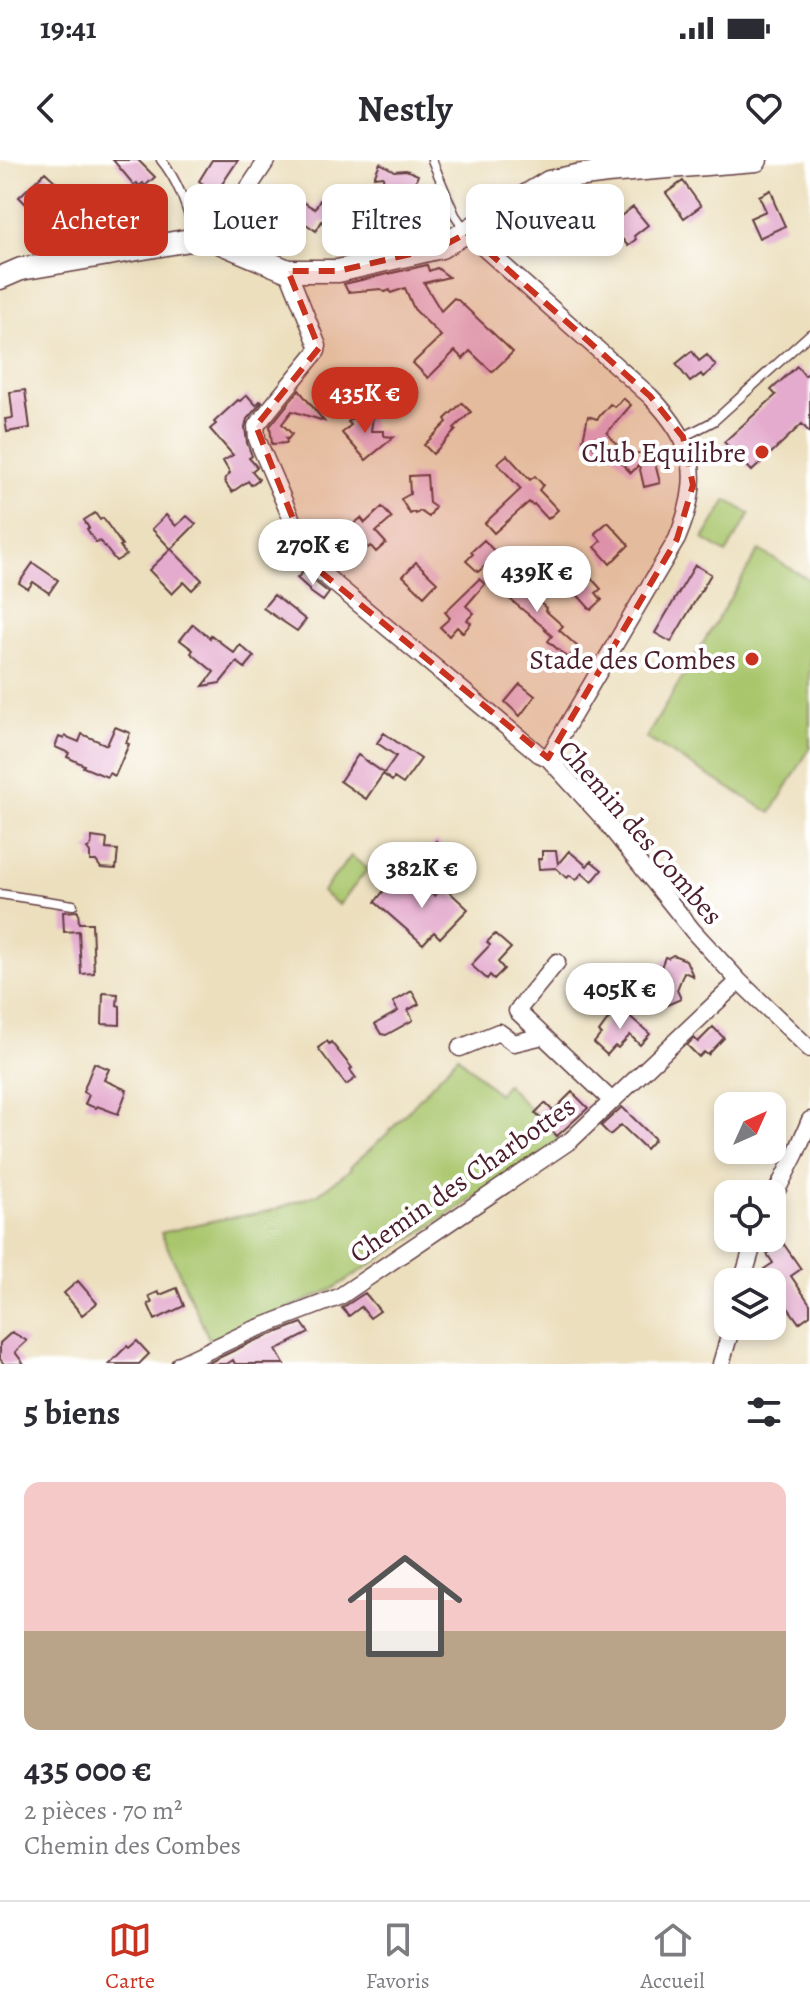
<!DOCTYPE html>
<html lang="fr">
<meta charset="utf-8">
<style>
body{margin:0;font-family:Alegreya,serif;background:#f2f2f3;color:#2b2b33;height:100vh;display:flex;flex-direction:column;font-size:30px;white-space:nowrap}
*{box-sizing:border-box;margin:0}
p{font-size:26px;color:#7c7c81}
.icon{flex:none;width:44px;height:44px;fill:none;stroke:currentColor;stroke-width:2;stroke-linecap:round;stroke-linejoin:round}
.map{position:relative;height:1204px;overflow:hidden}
.drawer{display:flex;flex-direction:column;background:#fff;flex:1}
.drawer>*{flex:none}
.hud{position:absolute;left:24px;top:24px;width:762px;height:72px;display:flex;gap:16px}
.needle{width:52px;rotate:45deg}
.buttons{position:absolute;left:714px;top:932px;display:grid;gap:16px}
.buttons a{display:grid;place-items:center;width:72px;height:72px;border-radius:16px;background:#fff;box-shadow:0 4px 12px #0003;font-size:40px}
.price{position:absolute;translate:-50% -68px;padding:0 18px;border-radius:28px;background:#fff;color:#222;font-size:26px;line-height:52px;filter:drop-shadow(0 2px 4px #0008)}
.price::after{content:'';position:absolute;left:50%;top:48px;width:24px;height:18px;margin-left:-12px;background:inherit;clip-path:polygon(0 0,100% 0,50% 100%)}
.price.on{background:#c8321e;color:#fff}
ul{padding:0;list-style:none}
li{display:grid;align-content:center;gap:16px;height:424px;padding:0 24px}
li span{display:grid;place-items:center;height:248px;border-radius:16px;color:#555}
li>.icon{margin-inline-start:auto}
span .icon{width:144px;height:144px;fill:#fffc;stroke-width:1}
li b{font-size:34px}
h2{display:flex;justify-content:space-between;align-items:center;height:96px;padding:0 24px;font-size:34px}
.tag{padding:0 28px;border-radius:16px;background:#fff;box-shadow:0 4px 12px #0003;font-size:28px;line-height:72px}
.tag.on{background:#c8321e;color:#fff}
.status{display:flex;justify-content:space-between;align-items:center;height:56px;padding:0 40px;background:#fff;direction:ltr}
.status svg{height:22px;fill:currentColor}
header{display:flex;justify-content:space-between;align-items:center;height:104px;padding:0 24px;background:#fff;font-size:36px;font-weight:700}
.menu{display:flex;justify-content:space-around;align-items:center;height:112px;border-top:2px solid #e1e1e2;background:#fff;font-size:22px;color:#7c7c81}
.menu a{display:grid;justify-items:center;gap:4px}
.menu .on{color:#c8321e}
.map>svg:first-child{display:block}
.garden{fill:#a9c66c;stroke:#7a724c;stroke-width:2}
.building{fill:#e4abce}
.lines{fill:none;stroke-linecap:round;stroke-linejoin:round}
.service-casing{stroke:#623c41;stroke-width:11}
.minor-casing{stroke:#623c41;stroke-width:19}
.secondary-casing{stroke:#623c41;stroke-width:25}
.service{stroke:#fff;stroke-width:8}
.minor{stroke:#fff;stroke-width:16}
.secondary{stroke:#fff;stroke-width:22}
.marked{fill:#c8321e;fill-opacity:0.2;stroke:#c8321e;stroke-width:6;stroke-dasharray:16 10;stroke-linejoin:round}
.poi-dot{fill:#c8321e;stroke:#fff;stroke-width:3}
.labels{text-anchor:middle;stroke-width:8;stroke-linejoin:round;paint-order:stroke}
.poi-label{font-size:28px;fill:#4a1f2b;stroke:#fff;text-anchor:end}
.street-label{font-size:28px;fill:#4a1f2b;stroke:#fff}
</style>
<div class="status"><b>19:41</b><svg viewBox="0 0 49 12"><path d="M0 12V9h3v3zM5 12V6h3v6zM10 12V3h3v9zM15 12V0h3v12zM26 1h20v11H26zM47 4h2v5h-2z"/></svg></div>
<header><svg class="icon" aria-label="back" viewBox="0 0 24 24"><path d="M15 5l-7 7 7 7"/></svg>Nestly<svg class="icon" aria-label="heart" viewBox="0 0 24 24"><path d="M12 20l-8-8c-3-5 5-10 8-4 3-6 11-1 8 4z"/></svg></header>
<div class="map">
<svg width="810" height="1204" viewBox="0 0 810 1204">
<rect width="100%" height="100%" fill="#fff"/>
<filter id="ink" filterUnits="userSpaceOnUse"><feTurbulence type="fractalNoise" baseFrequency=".0125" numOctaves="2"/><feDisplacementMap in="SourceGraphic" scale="16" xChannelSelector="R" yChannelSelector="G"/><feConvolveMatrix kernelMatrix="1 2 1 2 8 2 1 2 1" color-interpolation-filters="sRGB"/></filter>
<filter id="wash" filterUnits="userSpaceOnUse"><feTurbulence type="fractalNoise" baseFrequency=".006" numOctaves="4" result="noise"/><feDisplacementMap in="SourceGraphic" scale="32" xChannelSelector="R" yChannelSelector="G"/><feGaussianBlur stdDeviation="1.8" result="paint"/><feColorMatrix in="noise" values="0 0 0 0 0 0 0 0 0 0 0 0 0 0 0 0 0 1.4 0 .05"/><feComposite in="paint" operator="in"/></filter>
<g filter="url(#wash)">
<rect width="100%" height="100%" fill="#ecdfbd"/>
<path class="garden" d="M 727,340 L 750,354 L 726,393 L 703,379 Z
M 759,390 L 810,420 L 810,588 L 771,653 L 646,578 Z
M 351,696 L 368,709 L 339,745 L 322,732 Z
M 458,896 L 498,934 L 506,924 L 562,982 L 331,1130 L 210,1181 L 161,1073 L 211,1061 L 270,1051 L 318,1034 L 351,1009 L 350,1007 L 386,975 Z"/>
<g id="blocks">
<path class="building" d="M 113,0 L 138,0 L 155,17 L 145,26 L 143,23 L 139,26 L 137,23 L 134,25 Z
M 212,0 L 238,0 L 216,33 L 199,21 Z
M 380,3 L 394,11 L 406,10 L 418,15 L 413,28 L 407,25 L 405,29 L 400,26 L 399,28 L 391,25 L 384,26 L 383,16 L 374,17 Z
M 45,12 L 58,24 L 33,51 L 19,37 Z
M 683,21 L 701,46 L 684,58 L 666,33 Z
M 771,30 L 775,41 L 774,42 L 785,66 L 759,78 L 750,58 L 766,51 L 759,36 Z
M 291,35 L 315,49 L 320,40 L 335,49 L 327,63 L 322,61 L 316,71 L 289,52 L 292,47 L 285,44 Z
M 541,47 L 558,62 L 538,83 L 524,69 L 531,61 L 529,59 Z
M 633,47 L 648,65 L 634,76 L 636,79 L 628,86 L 619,75 L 618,76 L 604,58 L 613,51 L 618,58 Z
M 427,105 L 429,111 L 437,108 L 449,117 L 424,123 L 441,151 L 454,138 L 458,140 L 513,192 L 492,212 L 470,191 L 463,199 L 455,191 L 428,218 L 413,203 L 441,176 L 414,149 L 405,128 L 391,133 L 390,130 L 385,132 L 381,129 L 348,132 L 344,124 Z
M 692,191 L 699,201 L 707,195 L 716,206 L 703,217 L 701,214 L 690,222 L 676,204 Z
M 797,206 L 805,216 L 810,211 L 810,273 L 802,264 L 752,311 L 724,282 L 776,235 L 771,230 Z
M 25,230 L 30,268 L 7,272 L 5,259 L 13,258 L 10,232 Z
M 299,230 L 324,261 L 292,251 L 282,264 L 292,274 L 288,279 L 286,278 L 287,283 L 272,284 L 270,266 Z
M 247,235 L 256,245 L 260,241 L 262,242 L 247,259 L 245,267 L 247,283 L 252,296 L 249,298 L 257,307 L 252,311 L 259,319 L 251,325 L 248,321 L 232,332 L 225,322 L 226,321 L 225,319 L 230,313 L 223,301 L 233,295 L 210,269 L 216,264 L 214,262 L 238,240 L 240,241 Z
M 623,238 L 631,245 L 607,273 L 623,292 L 651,294 L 649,296 L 655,303 L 660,323 L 644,327 L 639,305 L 631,313 L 609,291 L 607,292 L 601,286 L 596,290 L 591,283 L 583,280 L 588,256 L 597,259 L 610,244 L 615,247 Z
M 462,243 L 471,252 L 454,268 L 456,270 L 433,294 L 424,285 L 447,262 L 445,259 Z
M 364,247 L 373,256 L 371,271 L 384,271 L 384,276 L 394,277 L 366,300 L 342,273 L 351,265 L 348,262 Z
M 507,295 L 530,320 L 535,316 L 543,325 L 539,330 L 558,350 L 548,359 L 534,344 L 532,345 L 529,342 L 494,373 L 485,363 L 521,329 L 497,303 Z
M 427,315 L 429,343 L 435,347 L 429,357 L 420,351 L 416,354 L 414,352 L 410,354 L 401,339 L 410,334 L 409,316 Z
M 382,347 L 392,358 L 376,372 L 386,383 L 376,392 L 371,386 L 368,388 L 350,367 L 361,358 L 365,363 Z
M 95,353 L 100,360 L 103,358 L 122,385 L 120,386 L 126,395 L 116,401 L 100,381 L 96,383 L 87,369 L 89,368 L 84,360 Z
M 166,355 L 176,366 L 187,356 L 196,364 L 171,389 L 152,369 Z
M 608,362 L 629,385 L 610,404 L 595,387 L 601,381 L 595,373 Z
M 484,380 L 505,403 L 496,413 L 486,405 L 478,412 L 466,401 L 473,394 L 471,392 Z
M 171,389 L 202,420 L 192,430 L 184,422 L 172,434 L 149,410 Z
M 416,402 L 437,422 L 424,436 L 403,416 Z
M 33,403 L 58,420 L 49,433 L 33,422 L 28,429 L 19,423 Z
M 695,405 L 711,414 L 671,482 L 655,473 Z
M 583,409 L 601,429 L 596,433 L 602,440 L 591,450 L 573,430 L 579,424 L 573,418 Z
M 303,412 L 329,433 L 323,441 L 309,431 L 309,429 L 297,418 Z
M 506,414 L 546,448 L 545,450 L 563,466 L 559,470 L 578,487 L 568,498 L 548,481 L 552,476 L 545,470 L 546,469 L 495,427 Z
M 479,419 L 485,424 L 466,446 L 474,453 L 467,460 L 471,463 L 463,473 L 457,467 L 449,476 L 440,467 L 450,458 L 445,452 Z
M 274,435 L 306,460 L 297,471 L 263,448 Z
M 193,464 L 210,478 L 211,475 L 234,493 L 240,485 L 254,497 L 245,508 L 237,502 L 220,523 L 203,526 L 214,512 L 191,493 L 193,490 L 180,480 Z
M 520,524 L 535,536 L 520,556 L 505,542 Z
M 115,567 L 130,573 L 126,583 L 129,584 L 115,616 L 109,613 L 107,617 L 83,607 L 84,605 L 67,597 L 69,593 L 55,587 L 59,577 L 64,579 L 65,576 L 79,582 L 82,574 L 107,585 Z
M 384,573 L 421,599 L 403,624 L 394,618 L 392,621 L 383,614 L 366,639 L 340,621 L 358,595 L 384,613 L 396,596 L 377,583 Z
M 92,677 L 107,679 L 106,689 L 118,690 L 116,709 L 101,708 L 96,701 L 90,701 L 90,693 L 87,689 L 91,686 Z
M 436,681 L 447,691 L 426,714 L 415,705 Z
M 542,691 L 556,691 L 558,704 L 569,691 L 587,706 L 591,701 L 602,710 L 592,722 L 582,713 L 576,720 L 570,715 L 567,718 L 556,708 L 539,709 L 538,699 L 542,699 Z
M 398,721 L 413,732 L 420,723 L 435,736 L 443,726 L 468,749 L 440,778 L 434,772 L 423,784 L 375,742 L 386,728 L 390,731 Z
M 78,751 L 79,763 L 92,763 L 94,813 L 81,814 L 79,771 L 64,772 L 63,752 Z
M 495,774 L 511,788 L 498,802 L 504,809 L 494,819 L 490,815 L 487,819 L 471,805 L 490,785 L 487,782 Z
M 673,795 L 686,800 L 693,816 L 684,812 L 677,830 L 681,839 L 667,845 L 660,830 L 652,827 L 650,822 L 655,808 L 660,810 L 665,797 L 668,798 Z
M 412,831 L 419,844 L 408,850 L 413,860 L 386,875 L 381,874 L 375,864 L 398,851 L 393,842 Z
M 103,833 L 118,834 L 117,845 L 120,846 L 120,865 L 102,864 Z
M 618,846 L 650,874 L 640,885 L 630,875 L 618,888 L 615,886 L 607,895 L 594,883 L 601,874 L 599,872 Z
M 713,867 L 724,878 L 708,895 L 704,892 L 699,897 L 687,885 L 694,878 L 698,882 Z
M 327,881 L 329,884 L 331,882 L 352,908 L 350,910 L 356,918 L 346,925 L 318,888 Z
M 94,903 L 109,909 L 104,920 L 127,930 L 118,954 L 97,946 L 96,948 L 85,944 L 89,935 L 83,932 Z
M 572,932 L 588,948 L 557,976 L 535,953 L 545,943 L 553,951 Z
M 622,947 L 655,979 L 646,989 L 621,965 L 610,975 L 601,966 Z
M 783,1083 L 801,1109 L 791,1116 L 810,1144 L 810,1155 L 799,1163 L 784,1142 L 781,1144 L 772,1131 L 772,1121 L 764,1109 L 773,1103 L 767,1094 Z
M 78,1121 L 97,1143 L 82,1155 L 64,1133 Z
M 177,1128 L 184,1146 L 155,1160 L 148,1144 L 152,1143 L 149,1136 L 158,1132 L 160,1135 Z
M 365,1133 L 380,1151 L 370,1158 L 361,1147 L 349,1156 L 342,1148 Z
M 302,1163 L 309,1173 L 276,1190 L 284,1204 L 235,1204 L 233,1200 L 227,1204 L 206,1204 L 254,1181 Z
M 12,1172 L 27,1181 L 15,1192 L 24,1204 L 4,1204 L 0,1199 L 0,1183 Z
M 137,1181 L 149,1194 L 139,1204 L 109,1204 L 127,1186 L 129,1188 Z"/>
</g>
</g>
<g filter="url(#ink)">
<use href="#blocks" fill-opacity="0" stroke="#623c41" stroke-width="2"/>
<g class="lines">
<defs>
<path id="service" d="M 161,0 C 180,23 187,50 196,78
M 432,0 L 455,55 L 466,71
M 683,277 L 714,261 L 810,174
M 0,734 L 73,745"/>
<path id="minor" d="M 467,73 L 650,236 C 697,284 702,318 677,379 L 548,598
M 214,80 L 267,0
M 288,111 L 318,186 L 317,191 L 256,266 L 257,279 L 311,404 L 539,594 L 548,598 L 602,657 L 693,771 L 739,821 L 810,889
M 557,802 L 517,851 L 612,941
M 460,888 L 499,872 L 514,883 L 543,876
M 772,1040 L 796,993 L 810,960
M 742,1122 L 755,1078
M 180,1204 L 250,1171 L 339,1137 L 571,980 L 739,821
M 721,1204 L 732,1166"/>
<path id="secondary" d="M 0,118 L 21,109 L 196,79 L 214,80 L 288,111 L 338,111 L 441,87 L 549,22 L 576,16 L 607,12 L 756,0"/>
</defs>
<use href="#service" class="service-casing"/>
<use href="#minor" class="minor-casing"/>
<use href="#secondary" class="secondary-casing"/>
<use href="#service" class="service"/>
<use href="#minor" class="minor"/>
<use href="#secondary" class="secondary"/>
</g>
</g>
<path class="marked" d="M 467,73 L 650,236 L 683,277 L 693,325 L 677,379 L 548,598 L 311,404 L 256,266 L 319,188 L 288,111 L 338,111 L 441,87 Z"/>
<g class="poi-dot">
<circle cx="762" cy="292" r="8"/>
<circle cx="752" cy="499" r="8"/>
</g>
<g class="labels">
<g class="poi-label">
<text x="746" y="302">Club Equilibre</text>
<text x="736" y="509">Stade des Combes</text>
</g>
<g class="street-label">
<text transform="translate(641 672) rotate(49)" y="10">Chemin des Combes</text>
<text transform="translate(462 1019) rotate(-35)" y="10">Chemin des Charbottes</text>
</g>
</g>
</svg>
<div class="buttons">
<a><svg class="needle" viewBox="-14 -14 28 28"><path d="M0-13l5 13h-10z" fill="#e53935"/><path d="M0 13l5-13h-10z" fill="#7c7c81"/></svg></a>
<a><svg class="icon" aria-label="locate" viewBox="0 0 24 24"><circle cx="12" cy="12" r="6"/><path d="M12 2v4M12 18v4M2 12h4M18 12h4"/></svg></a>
<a><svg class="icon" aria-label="layers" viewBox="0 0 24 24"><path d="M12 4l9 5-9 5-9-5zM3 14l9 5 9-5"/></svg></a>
</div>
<b class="price on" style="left:365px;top:275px">435K €</b>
<b class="price" style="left:313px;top:427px">270K €</b>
<b class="price" style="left:537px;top:454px">439K €</b>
<b class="price" style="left:422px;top:750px">382K €</b>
<b class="price" style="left:620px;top:871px">405K €</b>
<div class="hud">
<a class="tag on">Acheter</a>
<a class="tag">Louer</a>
<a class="tag">Filtres</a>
<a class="tag">Nouveau</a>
</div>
</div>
<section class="drawer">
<h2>5 biens<svg class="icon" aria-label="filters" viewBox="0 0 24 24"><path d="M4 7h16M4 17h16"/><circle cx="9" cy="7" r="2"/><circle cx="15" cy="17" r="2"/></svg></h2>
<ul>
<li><span style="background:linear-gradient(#f6c9c9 60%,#b9a48a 0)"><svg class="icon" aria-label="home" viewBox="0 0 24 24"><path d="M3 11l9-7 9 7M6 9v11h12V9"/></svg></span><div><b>435 000 €</b><p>2 pièces · 70 m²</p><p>Chemin des Combes</p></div></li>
</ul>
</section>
<nav class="menu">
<a class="on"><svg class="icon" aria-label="map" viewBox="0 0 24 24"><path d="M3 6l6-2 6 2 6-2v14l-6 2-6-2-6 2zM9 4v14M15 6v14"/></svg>Carte</a>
<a><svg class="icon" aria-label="saved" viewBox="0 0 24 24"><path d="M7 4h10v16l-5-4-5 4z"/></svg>Favoris</a>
<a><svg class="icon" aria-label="home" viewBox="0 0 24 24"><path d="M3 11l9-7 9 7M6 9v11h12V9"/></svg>Accueil</a>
</nav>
